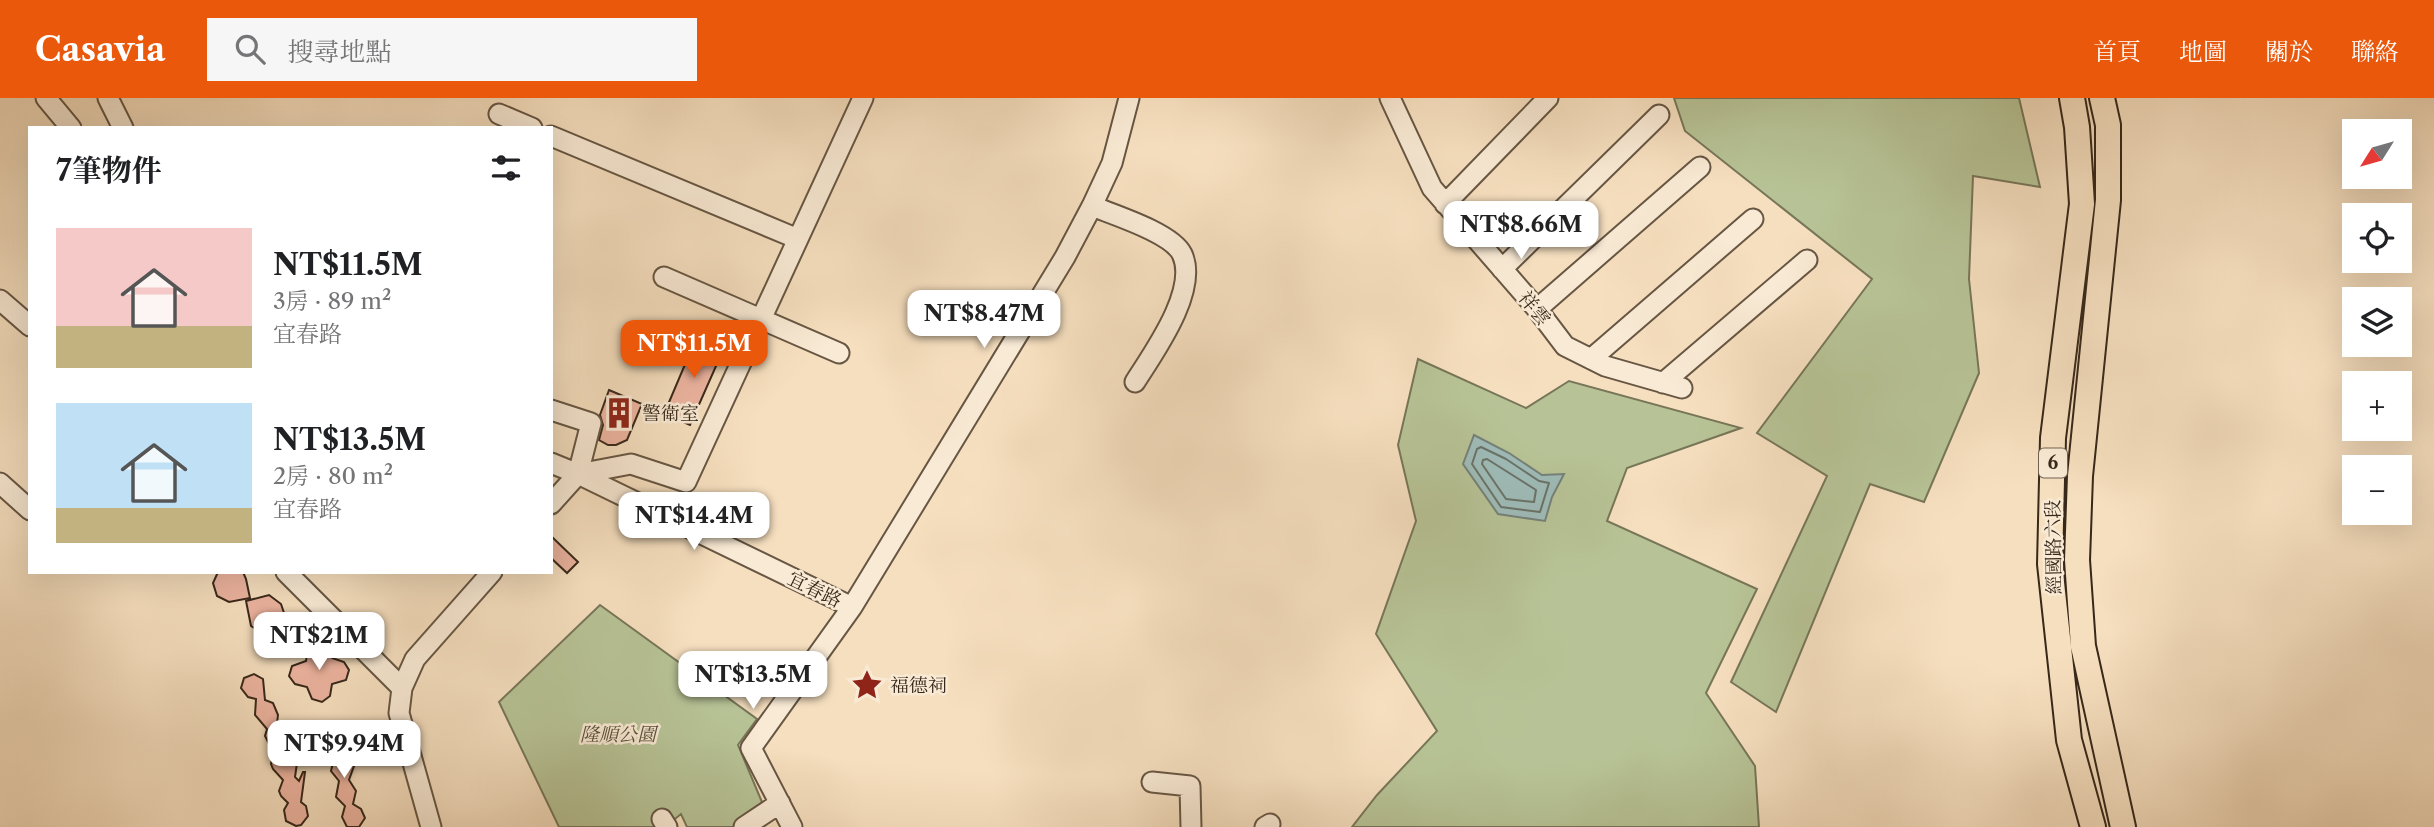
<!DOCTYPE html>
<html lang="zh-TW">
<meta charset="utf-8">
<style>
body{margin:0;font-family:"Libre Caslon Text","Noto Serif TC",serif;background:#f6f6f6;color:#202124;height:100vh;display:flex;flex-direction:column;font-size:26px;white-space:nowrap}
*{box-sizing:border-box;margin:0}
p{font-size:23px;color:#757577}
.icon{flex:none;width:38px;height:38px;fill:none;stroke:currentColor;stroke-width:2;stroke-linecap:round;stroke-linejoin:round}
.map{position:relative;flex:1;overflow:hidden}
.details{position:absolute;left:28px;top:28px;width:525px;height:448px;display:flex;flex-direction:column;background:#fff;border-radius:0px;box-shadow:0 7px 28px #0002}
.details>*{flex:none}
.needle{width:46px;rotate:233deg}
.buttons{position:absolute;left:2342px;top:21px;display:grid;gap:14px}
.buttons a{display:grid;place-items:center;width:70px;height:70px;border-radius:0px;background:#fff;box-shadow:0 7px 28px #0002;font-size:35px}
.price{position:absolute;translate:-50% -60px;padding:0 16px;border-radius:14px;background:#fff;color:#222;font-size:23px;line-height:46px;filter:drop-shadow(0 2px 4px #0008)}
.price::after{content:'';position:absolute;left:50%;top:42px;width:21px;height:16px;margin-left:-10px;background:inherit;clip-path:polygon(0 0,100% 0,50% 100%)}
.price.active{background:#ea580c;color:#fff}
ul{padding:0;list-style:none}
li{display:flex;align-items:center;gap:21px;height:175px;padding:0 28px}
li span{display:grid;place-items:center;flex:none;width:196px;height:140px;border-radius:0px;color:#555}
li>.icon{margin-inline-start:auto}
span .icon{width:84px;height:84px;fill:#fffc;stroke-width:1}
li b{font-size:30px}
h2{display:flex;justify-content:space-between;align-items:center;height:84px;padding:0 28px;font-size:30px}
header{display:flex;align-items:center;gap:42px;box-sizing:border-box;height:98px;padding:0 35px;background:#ea580c;color:#fff}
header strong{font-size:33px}
nav{display:flex;gap:38px;margin-inline-start:auto;font-size:24px}
.search{width:490px;height:63px;background:#f6f6f6;display:flex;align-items:center;gap:18px;box-sizing:border-box;padding:0 24px;border-radius:0px;color:#757577;font-size:26px}
.map>svg:first-child{display:block}
.green{fill:#b7c396;stroke:#777658;stroke-width:2}
.water{fill:#9ebcb8;stroke:#758179;stroke-width:2}
.lines{fill:none;stroke-linecap:round;stroke-linejoin:round}
.shore{stroke:#6a7269;stroke-width:2}
.building{fill:#edb4a0;stroke:#37281a;stroke-width:2}
.minor-casing{stroke:#675643;stroke-width:23}
.major-casing{stroke:#37281a;stroke-width:28}
.minor{stroke:#f9ead5;stroke-width:19}
.major{stroke:#f6dfbf;stroke-width:24}
.labels{text-anchor:middle;stroke-width:5;stroke-linejoin:round;paint-order:stroke}
.shield{fill:#f9ead5;stroke:#716252;stroke-width:2}
.shield-label{font-size:18px;font-weight:bold;fill:#37281a}
.street-label{font-size:19px;fill:#37281a;stroke:#f9ead5}
.poi-label{font-size:19px;fill:#37281a;stroke:#f9ead5;text-anchor:start}
.park-label{font-size:19px;font-style:italic;fill:#574f39;stroke:#f9ead5}
</style>
<header>
<strong>Casavia</strong>
<div class="search"><svg class="icon" aria-label="search" viewBox="0 0 24 24"><circle cx="10" cy="10" r="6"/><path d="M15 15l6 6"/></svg>搜尋地點</div>
<nav><a>首頁</a><a>地圖</a><a>關於</a><a>聯絡</a></nav>
</header>
<div class="map">
<svg width="2434" height="729" viewBox="0 0 2434 729">
<rect width="100%" height="100%" fill="#f6dfbf"/>
<filter id="stains"><feTurbulence type="fractalNoise" baseFrequency=".00286" numOctaves="4"/><feColorMatrix values="0 0 0 0 .2 0 0 0 0 .09 0 0 0 0 .02 0 0 0 .5 -.17"/></filter>
<radialGradient id="worn" r=".72"><stop offset=".6" stop-color="#630" stop-opacity="0"/><stop offset="1" stop-color="#630" stop-opacity=".3"/></radialGradient>
<path class="green" d="M 1674,0 L 2019,0 L 2040,89 L 1973,78 L 1969,181 L 1979,275 L 1924,404 L 1870,386 L 1776,614 L 1731,584 L 1827,378 L 1757,335 L 1872,181 L 1685,33 Z
M 1418,261 L 1526,310 L 1569,283 L 1741,330 L 1627,370 L 1607,423 L 1757,491 L 1706,595 L 1755,668 L 1759,729 L 1352,729 L 1377,697 L 1437,633 L 1376,536 L 1416,423 L 1398,347 Z
M 600,507 L 757,621 L 738,647 L 767,716 L 747,729 L 687,729 L 681,716 L 665,729 L 559,729 L 499,604 Z"/>
<path class="water" d="M 1474,337 L 1509,355 L 1542,377 L 1564,376 L 1552,399 L 1545,423 L 1498,416 L 1463,366 Z"/>
<g class="lines">
<path class="shore" d="M 1481,349 L 1506,361 L 1539,383 L 1549,385 L 1540,414 L 1501,409 L 1472,366 L 1477,351 Z
M 1487,361 L 1536,392 L 1534,404 L 1506,401 L 1482,366 L 1483,362 Z"/>
</g>
<path class="building" d="M 697,238 L 724,250 L 690,327 L 664,316 Z
M 609,292 L 642,306 L 627,342 L 616,347 L 608,347 L 599,342 L 603,327 L 600,317 Z
M 551,438 L 578,464 L 567,475 L 551,460 Z
M 218,474 L 243,474 L 246,481 L 250,500 L 229,504 L 217,498 L 213,485 Z
M 269,497 L 281,506 L 285,518 L 280,530 L 271,536 L 268,529 L 267,538 L 251,528 L 246,503 Z
M 316,544 L 326,546 L 332,560 L 344,564 L 349,572 L 346,582 L 332,586 L 330,598 L 322,604 L 312,601 L 307,589 L 295,586 L 289,578 L 292,568 L 306,563 L 308,551 Z
M 254,576 L 263,581 L 265,602 L 273,605 L 278,617 L 277,625 L 282,628 L 288,643 L 286,648 L 293,656 L 297,665 L 295,679 L 299,683 L 303,674 L 305,674 L 301,704 L 306,708 L 308,718 L 301,727 L 296,728 L 286,723 L 284,712 L 288,705 L 281,698 L 279,693 L 283,682 L 273,671 L 271,666 L 273,654 L 265,638 L 267,631 L 255,617 L 256,601 L 248,599 L 241,590 L 244,580 Z
M 331,634 L 341,636 L 345,639 L 345,658 L 354,668 L 349,682 L 356,693 L 353,706 L 361,711 L 365,720 L 359,729 L 347,729 L 342,719 L 345,708 L 336,699 L 339,683 L 331,673 L 334,660 L 324,647 L 327,637 Z"/>
<g class="lines">
<defs>
<path id="minor" d="M 46,0 L 71,30
M 108,0 L 123,30
M 1390,0 L 1432,90 L 1537,211 L 1565,248 L 1605,268 L 1682,290
M 499,16 L 532,30
M 551,38 L 798,141
M 1445,106 L 1548,0
M 1092,108 C 1114,117 1172,135 1182,156 C 1199,192 1154,254 1135,284
M 1502,171 L 1659,17
M 664,179 L 839,255
M 0,202 L 30,228
M 1537,211 L 1700,69
M 1591,261 L 1753,121
M 1663,285 L 1807,162
M 551,312 L 591,325 L 578,376 L 551,406
M 551,365 L 578,376 L 852,509
M 578,376 L 631,366 L 686,384 L 863,0
M 0,385 L 30,412
M 286,474 L 402,590
M 1152,684 L 1190,688 L 1191,729
M 662,721 L 667,729
M 431,729 L 399,615 L 402,590 L 415,561 L 492,474
M 744,729 L 780,705
M 792,729 L 751,650 L 852,509 L 1065,159 L 1092,108 L 1112,65 L 1129,0
M 1265,729 L 1270,726"/>
<path id="major" d="M 2072,0 L 2077,29 L 2082,106 L 2053,340 L 2050,466 L 2069,642 L 2093,729
M 2102,0 L 2108,27 L 2108,102 L 2080,378 L 2077,462 L 2083,548 L 2123,729"/>
</defs>
<use href="#minor" class="minor-casing"/>
<use href="#major" class="major-casing"/>
<use href="#minor" class="minor"/>
<use href="#major" class="major"/>
</g>
<defs>
<symbol id="building-bare" viewBox="-9 -9 18 18"><path d="M-4-6H4V6H1V3H-1V6H-4ZM-2.5-4.3h1.7v1.8h-1.7ZM.8-4.3h1.7v1.8H.8ZM-2.5-1h1.7V.8h-1.7ZM.8-1h1.7V.8H.8Z" fill="#8f2418" stroke="#f9ead5" stroke-width="2.5" paint-order="stroke"/></symbol>
<symbol id="sight-bare" viewBox="-9 -9 18 18"><path d="M0-6L1.8-2.2L6-1.7L2.9 1.2L3.7 5.4L0 3.3L-3.7 5.4L-2.9 1.2L-6-1.7L-1.8-2.2Z" fill="#8f2418" stroke="#f9ead5" stroke-width="2.5" paint-order="stroke"/></symbol>
</defs>
<g fill-rule="evenodd">
<use href="#building-bare" x="597" y="293" width="44" height="44"/>
<use href="#sight-bare" x="845" y="565" width="44" height="44"/>
</g>
<g class="labels">
<rect class="shield" x="2039" y="350.5" width="28" height="29" rx="5"/>
<g class="shield-label">
<text x="2053" y="371">6</text>
</g>
<g class="street-label">
<text transform="translate(1535 210) rotate(51)" y="7">祥雲</text>
<text transform="translate(2053 449) rotate(-91)" y="7">經國路六段</text>
<text transform="translate(815 491) rotate(26)" y="7">宜春路</text>
</g>
<g class="poi-label">
<text x="642" y="322">警衛室</text>
<text x="890" y="594">福德祠</text>
</g>
<g class="park-label">
<text x="618" y="643">隆順公園</text>
</g>
</g>
<rect width="100%" height="100%" filter="url(#stains)"/>
<rect width="100%" height="100%" fill="url(#worn)"/>
</svg>
<div class="buttons">
<a><svg class="needle" viewBox="-14 -14 28 28"><path d="M0-13l5 13h-10z" fill="#e53935"/><path d="M0 13l5-13h-10z" fill="#757577"/></svg></a>
<a><svg class="icon" aria-label="locate" viewBox="0 0 24 24"><circle cx="12" cy="12" r="6"/><path d="M12 2v4M12 18v4M2 12h4M18 12h4"/></svg></a>
<a><svg class="icon" aria-label="layers" viewBox="0 0 24 24"><path d="M12 4l9 5-9 5-9-5zM3 14l9 5 9-5"/></svg></a>
<a>+</a>
<a>−</a>
</div>
<b class="price" style="left:1521px;top:163px">NT$8.66M</b>
<b class="price" style="left:984px;top:252px">NT$8.47M</b>
<b class="price active" style="left:694px;top:282px">NT$11.5M</b>
<b class="price" style="left:694px;top:454px">NT$14.4M</b>
<b class="price" style="left:319px;top:574px">NT$21M</b>
<b class="price" style="left:753px;top:613px">NT$13.5M</b>
<b class="price" style="left:344px;top:682px">NT$9.94M</b>
<section class="details">
<h2>7筆物件<svg class="icon" aria-label="filters" viewBox="0 0 24 24"><path d="M4 7h16M4 17h16"/><circle cx="9" cy="7" r="2"/><circle cx="15" cy="17" r="2"/></svg></h2>
<ul>
<li><span style="background:linear-gradient(#f6c9c9 70%,#c2b280 0)"><svg class="icon" aria-label="home" viewBox="0 0 24 24"><path d="M3 11l9-7 9 7M6 9v11h12V9"/></svg></span><div><b>NT$11.5M</b><p>3房 · 89 m²</p><p>宜春路</p></div></li>
<li><span style="background:linear-gradient(#bfe0f5 75%,#c2b280 0)"><svg class="icon" aria-label="home" viewBox="0 0 24 24"><path d="M3 11l9-7 9 7M6 9v11h12V9"/></svg></span><div><b>NT$13.5M</b><p>2房 · 80 m²</p><p>宜春路</p></div></li>
</ul>
</section>
</div>
